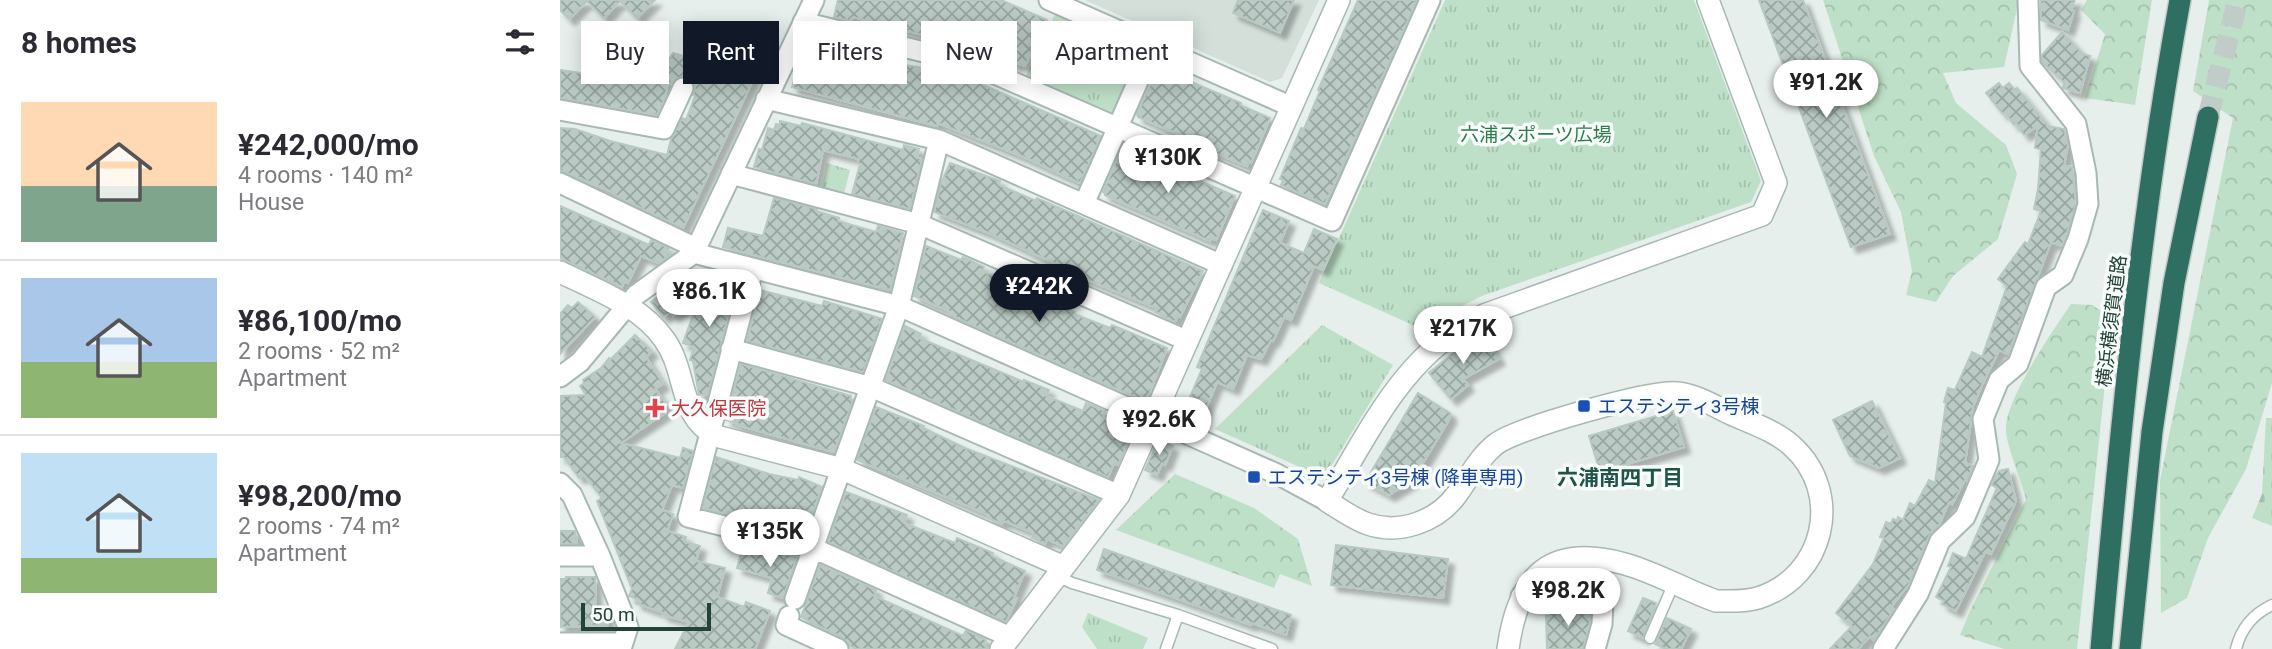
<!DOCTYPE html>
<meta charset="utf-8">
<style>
body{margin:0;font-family:Roboto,"Noto Sans JP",sans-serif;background:#f7f7f7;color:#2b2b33;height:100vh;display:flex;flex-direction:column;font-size:26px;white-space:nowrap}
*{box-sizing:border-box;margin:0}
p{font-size:23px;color:#7c7c81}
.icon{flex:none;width:38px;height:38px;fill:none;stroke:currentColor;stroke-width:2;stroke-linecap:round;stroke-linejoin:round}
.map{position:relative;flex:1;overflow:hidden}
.sheet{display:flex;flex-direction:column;background:#fff;width:560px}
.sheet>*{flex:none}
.guide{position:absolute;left:21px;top:21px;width:665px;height:63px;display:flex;gap:14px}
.scale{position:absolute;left:21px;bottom:18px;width:130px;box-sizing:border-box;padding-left:7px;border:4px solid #24423a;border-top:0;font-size:19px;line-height:24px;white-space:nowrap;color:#24423a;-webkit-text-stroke:5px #f7fbf9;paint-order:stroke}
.price{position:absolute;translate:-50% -60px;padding:0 16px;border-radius:24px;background:#fff;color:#222;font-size:23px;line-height:46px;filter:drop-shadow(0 2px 4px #0008)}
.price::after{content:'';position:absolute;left:50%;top:42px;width:21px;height:16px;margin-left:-10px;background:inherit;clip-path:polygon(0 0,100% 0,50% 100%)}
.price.on{background:#111827;color:#fff}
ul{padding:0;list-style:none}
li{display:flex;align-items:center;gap:21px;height:175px;padding:0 21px}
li+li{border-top:2px solid #e1e1e2}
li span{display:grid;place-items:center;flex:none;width:196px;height:140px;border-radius:0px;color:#555}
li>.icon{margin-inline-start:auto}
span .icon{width:84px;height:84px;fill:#fffc;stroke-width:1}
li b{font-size:30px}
h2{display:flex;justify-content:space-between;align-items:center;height:84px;padding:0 21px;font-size:30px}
.chip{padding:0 24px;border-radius:0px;background:#fff;box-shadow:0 4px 18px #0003;font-size:24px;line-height:63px}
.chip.on{background:#111827;color:#fff}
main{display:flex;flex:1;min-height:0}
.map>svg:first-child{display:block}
.built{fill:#d4dfda}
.grass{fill:url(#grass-tufts)}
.forest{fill:url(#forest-crowns)}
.cemetery{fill:url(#cemetery-stones)}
.building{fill:url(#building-cross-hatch);stroke:#b8c9c2;stroke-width:2;filter:url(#shadow)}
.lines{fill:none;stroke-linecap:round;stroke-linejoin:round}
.motorway-tunnel{stroke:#bfccc8;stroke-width:21;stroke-dasharray:21 10;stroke-linecap:butt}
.service-casing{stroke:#a8b8b2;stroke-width:13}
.minor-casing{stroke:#a8b8b2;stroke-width:23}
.tertiary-casing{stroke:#a8b8b2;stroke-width:24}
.motorway-casing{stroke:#c2cac8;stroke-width:24}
.service{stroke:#fff;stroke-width:10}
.minor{stroke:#fff;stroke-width:19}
.tertiary{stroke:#fff;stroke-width:21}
.motorway{stroke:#2f6f62;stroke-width:21}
.transit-dot{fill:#1a4fb4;stroke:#f7fbf9;stroke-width:2.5}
.health-dot{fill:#e0444e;stroke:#f7fbf9;stroke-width:2.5}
.labels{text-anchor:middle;stroke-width:7;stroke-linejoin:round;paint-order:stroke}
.park-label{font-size:19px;fill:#2d7a4b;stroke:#f7fbf9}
.street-label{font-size:19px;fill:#24423a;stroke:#f7fbf9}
.transit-label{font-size:19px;fill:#164399;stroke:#f7fbf9;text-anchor:start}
.health-label{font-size:19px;fill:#be3a42;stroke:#f7fbf9;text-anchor:start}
.neighbourhood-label{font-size:21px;font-weight:bold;fill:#1f5548;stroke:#f7fbf9}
</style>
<main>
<section class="sheet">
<h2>8 homes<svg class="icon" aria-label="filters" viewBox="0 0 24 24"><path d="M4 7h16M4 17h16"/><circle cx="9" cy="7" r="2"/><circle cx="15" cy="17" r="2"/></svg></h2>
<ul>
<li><span style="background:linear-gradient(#ffd9b3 60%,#7fa58c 0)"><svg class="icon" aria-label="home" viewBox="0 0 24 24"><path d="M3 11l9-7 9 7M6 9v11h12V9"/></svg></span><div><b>¥242,000/mo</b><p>4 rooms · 140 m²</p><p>House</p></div></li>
<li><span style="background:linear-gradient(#a9c7e8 60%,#8fb573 0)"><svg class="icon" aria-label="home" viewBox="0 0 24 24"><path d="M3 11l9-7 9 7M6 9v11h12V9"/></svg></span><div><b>¥86,100/mo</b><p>2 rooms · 52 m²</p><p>Apartment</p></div></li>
<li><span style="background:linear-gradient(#bfe0f5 75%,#8fb573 0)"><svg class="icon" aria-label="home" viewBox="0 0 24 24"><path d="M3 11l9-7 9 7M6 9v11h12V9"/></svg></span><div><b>¥98,200/mo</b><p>2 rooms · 74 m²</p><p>Apartment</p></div></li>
</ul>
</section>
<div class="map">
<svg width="1712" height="649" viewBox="0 0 1712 649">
<defs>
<pattern id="grass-tufts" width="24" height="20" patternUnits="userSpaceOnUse" patternTransform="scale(1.75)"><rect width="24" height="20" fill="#bfe0c8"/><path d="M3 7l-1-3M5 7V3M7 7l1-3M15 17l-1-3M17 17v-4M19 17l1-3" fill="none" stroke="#a4c1ad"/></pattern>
<pattern id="forest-crowns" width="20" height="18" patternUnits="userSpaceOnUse" patternTransform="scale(1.75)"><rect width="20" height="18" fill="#bfe0c8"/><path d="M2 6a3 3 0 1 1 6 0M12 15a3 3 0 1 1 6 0" fill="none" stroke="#a4c1ad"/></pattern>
<pattern id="cemetery-stones" width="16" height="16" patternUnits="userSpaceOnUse" patternTransform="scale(1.75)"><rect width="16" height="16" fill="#bfe0c8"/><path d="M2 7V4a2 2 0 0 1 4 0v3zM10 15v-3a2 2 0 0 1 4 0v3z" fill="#a4c1ad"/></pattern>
<pattern id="building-cross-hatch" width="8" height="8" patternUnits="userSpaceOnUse" patternTransform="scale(1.75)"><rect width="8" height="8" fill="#bbcac4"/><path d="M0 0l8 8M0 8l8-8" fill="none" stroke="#98a6a0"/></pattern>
<filter id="shadow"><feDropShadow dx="6" dy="6" stdDeviation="2" flood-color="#0004"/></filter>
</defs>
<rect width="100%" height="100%" fill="#e6efeb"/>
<path class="built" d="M 525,0 L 759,0 L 722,78 L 710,82 Z"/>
<path class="grass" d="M 885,0 L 1134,0 L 1201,181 L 1191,202 L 922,296 L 890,312 L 866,331 L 759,283 Z
M 496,12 L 587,52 L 559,119 L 465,78 Z
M 267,163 L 290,170 L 283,198 L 261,192 Z
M 762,325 L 833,365 L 764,478 L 655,429 Z
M 528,613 L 588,638 L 583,649 L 537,649 L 522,627 Z"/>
<path class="forest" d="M 1263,0 L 1459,0 L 1444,67 L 1383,73 L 1396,103 L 1446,145 L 1457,174 L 1438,239 L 1393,276 L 1376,302 L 1346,295 L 1352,271 L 1341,212 L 1314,156 Z
M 1527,0 L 1592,0 L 1575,105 L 1525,98 L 1545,34 L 1521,10 Z
M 1649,0 L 1712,0 L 1712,383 L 1686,469 L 1648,538 L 1627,598 L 1601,613 L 1600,480 L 1673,118 L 1633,91 Z
M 1511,304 L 1532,305 L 1552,318 L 1517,649 L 1444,649 L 1400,635 L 1410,611 L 1466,499 C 1462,482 1446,445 1446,430 C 1444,401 1494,329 1511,304 Z
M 615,474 L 694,508 L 738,539 L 752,586 L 720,574 L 714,588 L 556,530 Z"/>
<path class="cemetery" d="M 1706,418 L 1712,418 L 1712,526 L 1692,518 L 1702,494 Z"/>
<path class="building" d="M 0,0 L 95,0 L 77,18 L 60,1 L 44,18 L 27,1 L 9,19 L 0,10 Z
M 278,0 L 441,0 L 487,20 L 465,66 L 457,63 L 456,65 L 414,45 L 380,36 L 379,39 L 293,17 L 289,21 L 274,17 Z
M 678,0 L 734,0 L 720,33 L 673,13 Z
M 798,0 L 857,0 L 765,204 L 721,185 L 723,180 L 720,179 L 741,128 L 744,129 L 760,91 L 758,90 Z
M 1199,0 L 1243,0 L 1330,234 L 1291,247 Z
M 1481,0 L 1515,0 L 1511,10 L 1514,11 L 1508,30 L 1481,20 Z
M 1502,32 L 1523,54 L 1530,56 L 1520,93 L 1503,88 L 1504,82 L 1482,62 L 1482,55 Z
M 184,38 L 208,48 L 123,228 L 54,195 L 55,193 L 0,170 L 0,128 L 15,129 L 50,141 L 107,155 L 111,139 L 122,118 L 126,120 L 135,96 L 133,95 L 135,88 L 133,82 L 128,77 L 117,78 L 111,84 L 108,82 L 105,98 L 97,115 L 0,98 L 0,70 L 69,80 L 72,72 L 93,64 L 104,67 L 113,53 L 130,58 L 132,53 L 135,54 L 138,47 L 141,48 L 143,44 L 150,47 L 151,44 L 177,54 Z
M 251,40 L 339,64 L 406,75 L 424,83 L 423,85 L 541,136 L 520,183 L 464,157 L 378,123 L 377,126 L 232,87 L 238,68 L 243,70 Z
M 598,68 L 681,103 L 680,105 L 710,118 L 691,163 L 689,162 L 687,166 L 633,144 L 635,141 L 578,117 L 577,114 Z
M 1439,83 L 1443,88 L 1449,83 L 1455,90 L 1457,88 L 1488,126 L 1504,129 L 1508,144 L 1504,166 L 1512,167 L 1516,203 L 1506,235 L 1502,246 L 1491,242 L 1448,354 L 1439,350 L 1422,385 L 1413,406 L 1405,463 L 1413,466 L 1407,481 L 1405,480 L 1392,504 L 1389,502 L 1379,525 L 1374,528 L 1369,536 L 1349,584 L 1331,607 L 1334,609 L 1314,640 L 1310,636 L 1298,649 L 1270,649 L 1292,626 L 1276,613 L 1313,564 L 1324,538 L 1320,537 L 1326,522 L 1331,524 L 1333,519 L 1337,521 L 1338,517 L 1343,520 L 1350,503 L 1355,506 L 1369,480 L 1375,483 L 1386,403 L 1384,402 L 1388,388 L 1395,390 L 1412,352 L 1422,357 L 1447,286 L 1438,279 L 1465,242 L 1468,244 L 1481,211 L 1474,209 L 1478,189 L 1481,149 L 1475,148 L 1478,126 L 1464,135 L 1456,123 L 1454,125 L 1445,112 L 1443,114 L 1426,93 Z
M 220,121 L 241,126 L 242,123 L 343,150 L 344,145 L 359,149 L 357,158 L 362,159 L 350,209 L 292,194 L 300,164 L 298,163 L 299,159 L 263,150 L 256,184 L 194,167 L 199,149 L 202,150 L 208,128 L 214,130 L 216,124 L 220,125 Z
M 563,145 L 576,150 L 575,153 L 675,196 L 656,240 L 651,238 L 650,241 L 545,195 L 545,193 L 543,192 Z
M 390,163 L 440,181 L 439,185 L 476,201 L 477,198 L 643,271 L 620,317 L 618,316 L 615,322 L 595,312 L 597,308 L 511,273 L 512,271 L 429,233 L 374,212 L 381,183 Z
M 214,198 L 257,209 L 256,211 L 279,218 L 278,221 L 316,232 L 318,226 L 343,233 L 330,290 L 163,247 L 168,228 L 203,236 Z
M 0,206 L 89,245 L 91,240 L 109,248 L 107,253 L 111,254 L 99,263 L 81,256 L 68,283 L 64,281 L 62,287 L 58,285 L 0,258 Z
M 703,210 L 729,221 L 720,243 L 744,253 L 754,229 L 777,239 L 763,270 L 754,266 L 731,320 L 724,317 L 713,341 L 711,340 L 701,359 L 687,355 L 673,389 L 657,382 L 642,418 L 624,411 L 642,369 L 637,367 Z
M 366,246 L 401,260 L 403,257 L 424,267 L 422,271 L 506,305 L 505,308 L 515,312 L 514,314 L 550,328 L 552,325 L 607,348 L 587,399 L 583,397 L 582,400 L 388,314 L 389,311 L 354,296 Z
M 147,276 L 177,283 L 148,394 L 139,395 L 133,361 L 130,360 L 134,347 L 123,343 Z
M 120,281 L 134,301 L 113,316 L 111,312 L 103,317 L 91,302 Z
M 200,290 L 262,306 L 264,301 L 322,319 L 303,372 L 187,341 Z
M 18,302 L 35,317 L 0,354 L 0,314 L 8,305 L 12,308 Z
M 345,326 L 361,334 L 359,338 L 464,382 L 464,380 L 489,390 L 486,396 L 523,411 L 526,403 L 545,411 L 543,418 L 574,430 L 558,465 L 554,463 L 548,477 L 326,380 Z
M 75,335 L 92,351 L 86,357 L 103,384 L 95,389 L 107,405 L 102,408 L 105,413 L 61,443 L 120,458 L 123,448 L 133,451 L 123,488 L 112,485 L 102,510 L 113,514 L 107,531 L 126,537 L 125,542 L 140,546 L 136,561 L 165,568 L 157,597 L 184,607 L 186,602 L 210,611 L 195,649 L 115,649 L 129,622 L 103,615 L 104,613 L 76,603 L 77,599 L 69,596 L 72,589 L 37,501 L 42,498 L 24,475 L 19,478 L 4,457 L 0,457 L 0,396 L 26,395 L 20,386 L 24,383 L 23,380 L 41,368 L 49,358 L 51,359 Z
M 925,336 L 939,359 L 903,379 L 908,385 L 891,399 L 869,373 L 892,354 Z
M 181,364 L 291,396 L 290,399 L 293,400 L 274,452 L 177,425 L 178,424 L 166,420 Z
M 858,393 L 890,413 L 890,418 L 852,481 L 829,495 L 805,482 Z
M 1312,401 L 1340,458 L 1319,468 L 1290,456 L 1273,420 Z
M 316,407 L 364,426 L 363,428 L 405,448 L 539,500 L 503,546 L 487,539 L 485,544 L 472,538 L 474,533 L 447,522 L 443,521 L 442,524 L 428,518 L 429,515 L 394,500 L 297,460 Z
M 1113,411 L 1124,447 L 1040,472 L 1029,436 Z
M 598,440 L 613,446 L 605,465 L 602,463 L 597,475 L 585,470 Z
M 156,457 L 209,474 L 238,480 L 239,477 L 262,487 L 245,533 L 143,508 Z
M 1448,469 L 1456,501 L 1431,554 L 1425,552 L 1396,611 L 1382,604 L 1384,601 L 1376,597 L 1391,567 L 1388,566 L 1393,553 L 1406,559 L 1437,488 L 1432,485 L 1435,477 L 1439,471 Z
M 286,492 L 347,515 L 344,523 L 395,543 L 397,538 L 433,553 L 432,556 L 465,571 L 454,597 L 457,598 L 446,622 L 268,542 Z
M 0,531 L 15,531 L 17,544 L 0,544 Z
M 776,545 L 888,559 L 883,598 L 771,585 Z
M 182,549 L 216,558 L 218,552 L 237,557 L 223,598 L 208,593 L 212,578 L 177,568 Z
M 544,549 L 731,615 L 726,635 L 692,623 L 691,625 L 537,570 Z
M 260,565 L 316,590 L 314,596 L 403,636 L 406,630 L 426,640 L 424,645 L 428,649 L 297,649 L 290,646 L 283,638 L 241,617 Z
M 6,577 L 35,577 L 36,608 L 47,608 L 48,625 L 0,627 L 0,579 L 6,579 Z
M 1083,598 L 1096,603 L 1083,638 L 1068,631 Z
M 1010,607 L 1030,608 L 1030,622 L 1023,649 L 987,649 L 986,616 L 990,616 L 990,608 Z
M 1107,618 L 1131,629 L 1121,649 L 1106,649 L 1095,644 Z"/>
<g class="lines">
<path class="motorway-tunnel" d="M 1648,117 L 1678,0"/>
<defs>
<path id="service" d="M 497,576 L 512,583 L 618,615 L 712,649
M 1090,638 L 1114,583
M 606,649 L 618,615
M 1676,649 C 1681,628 1693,614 1712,605"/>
<path id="minor" d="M 489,0 L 732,107
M 243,22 L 412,64 L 772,221 L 870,0
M 206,99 L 379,140 L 662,265
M 0,110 L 104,129 L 123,88
M 171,174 L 359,224 L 628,341
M 0,183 L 136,248
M 524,204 L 593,47
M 134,253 L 339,306 L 717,474 L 767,501
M 193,269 L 128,517 L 253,548 L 450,637
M 171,349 L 311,387 L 559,495
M 0,377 L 20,362 L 76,295 L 134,253 L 254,0
M 0,483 L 12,495 L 40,556 L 68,627 L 61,649
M 0,556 L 40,556
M 1029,594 L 1043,601 L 1042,624 L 1035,649
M 961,596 L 992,594
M 235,599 L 339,306 L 379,140
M 229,616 L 226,625 L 278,649
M 0,643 L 63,643
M 1323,649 L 1358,594 L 1380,541 L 1405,517 L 1429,460 L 1423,419 L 1439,380 L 1458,364 L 1486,287 L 1503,275 L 1518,239 L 1528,204 L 1526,173 L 1516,124 L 1470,66 L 1468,0"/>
<path id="tertiary" d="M 0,272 C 36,290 80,305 104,339 C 128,372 117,415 156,436 L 282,469 L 504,567
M 441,649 L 559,495 L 779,0
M 948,649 C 958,576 989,543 1065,564 C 1097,573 1125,590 1156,601 C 1169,601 1186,602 1198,598 C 1265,577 1284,493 1232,446 C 1216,431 1191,423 1171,414 C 1154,406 1137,395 1117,393 C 1091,390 957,428 936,444 C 919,457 909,478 897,494 C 878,521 840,535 808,524 C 793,519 780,509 767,501 C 812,428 844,353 924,315 L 1202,215 L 1216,183 L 1148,0"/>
<path id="motorway" d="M 1541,649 C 1560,432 1581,214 1620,0
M 1570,649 L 1592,432 L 1614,283 L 1648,117"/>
</defs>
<use href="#service" class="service-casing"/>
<use href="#minor" class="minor-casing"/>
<use href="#tertiary" class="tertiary-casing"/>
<use href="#motorway" class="motorway-casing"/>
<use href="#service" class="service"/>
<use href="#minor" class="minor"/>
<use href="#tertiary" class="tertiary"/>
<use href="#motorway" class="motorway"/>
</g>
<g class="transit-dot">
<rect x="1017" y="399" width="14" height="14" rx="3.5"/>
<rect x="687" y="470" width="14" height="14" rx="3.5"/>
</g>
<path class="health-dot" d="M91.5 397.5h7v7h7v7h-7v7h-7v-7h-7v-7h7z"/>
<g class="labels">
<g class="park-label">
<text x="976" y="141">六浦スポーツ広場</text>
</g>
<g class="street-label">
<text transform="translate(1551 321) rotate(-83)" y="7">横浜横須賀道路</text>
</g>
<g class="transit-label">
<text x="1038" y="413">エステシティ3号棟</text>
<text x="708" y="484">エステシティ3号棟 (降車専用)</text>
</g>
<g class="health-label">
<text x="111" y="415">大久保医院</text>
</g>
<g class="neighbourhood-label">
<text x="1060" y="485">六浦南四丁目</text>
</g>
</g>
</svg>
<div class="scale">50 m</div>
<b class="price" style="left:1266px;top:120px">¥91.2K</b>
<b class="price" style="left:608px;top:195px">¥130K</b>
<b class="price on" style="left:479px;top:324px">¥242K</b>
<b class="price" style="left:149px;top:329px">¥86.1K</b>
<b class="price" style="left:903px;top:366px">¥217K</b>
<b class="price" style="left:599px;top:457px">¥92.6K</b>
<b class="price" style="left:210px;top:569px">¥135K</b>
<b class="price" style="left:1008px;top:628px">¥98.2K</b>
<div class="guide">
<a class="chip">Buy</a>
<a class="chip on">Rent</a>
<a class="chip">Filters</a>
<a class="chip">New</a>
<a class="chip">Apartment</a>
</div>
</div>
</main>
